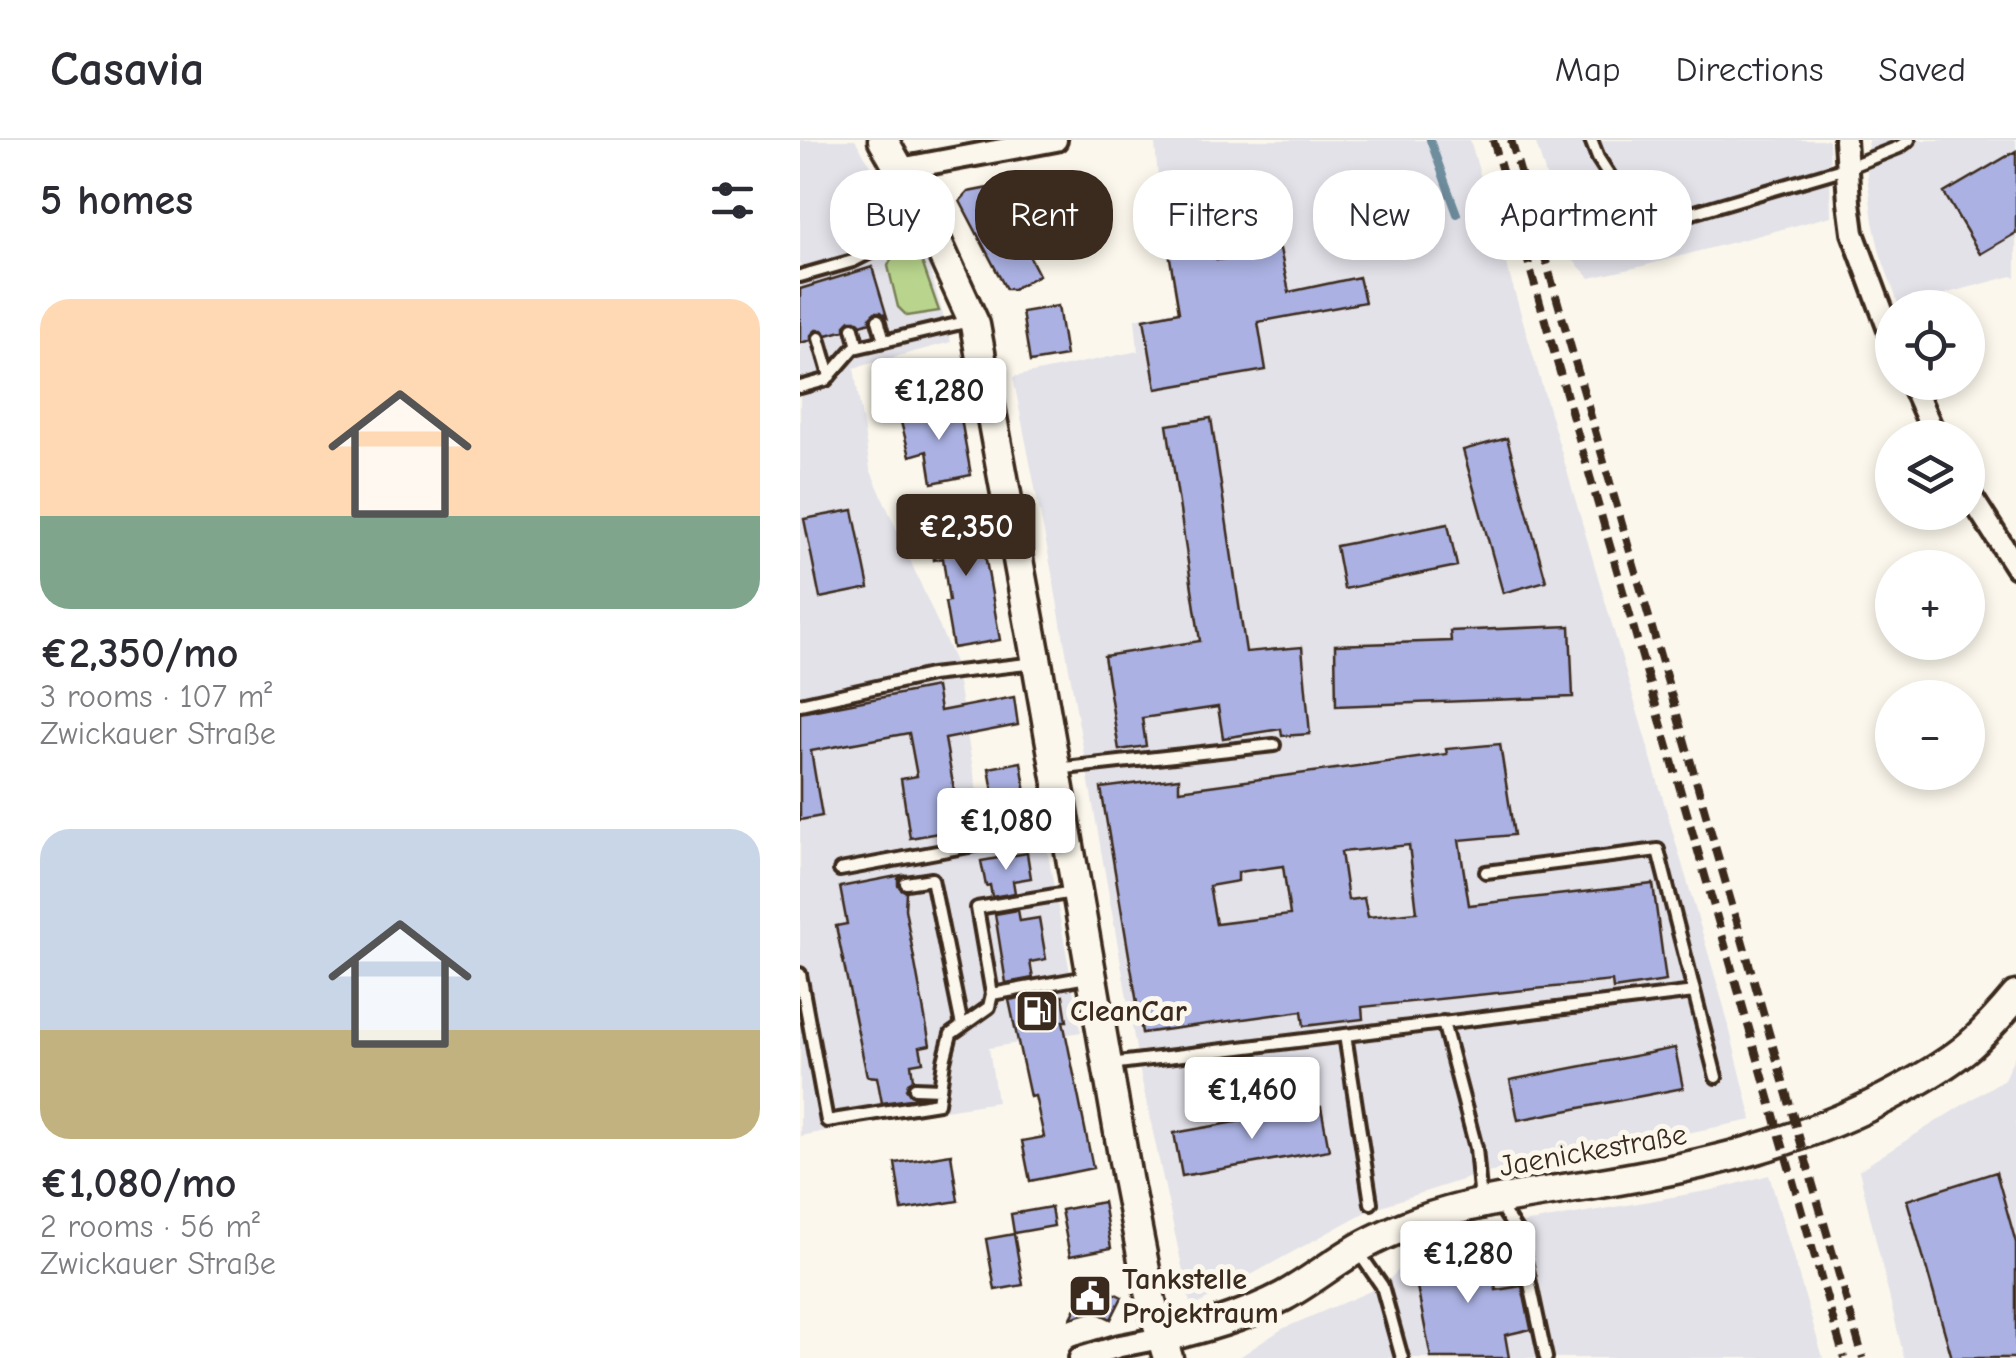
<!DOCTYPE html>
<meta charset="utf-8">
<style>
body{margin:0;font-family:"Comic Neue",sans-serif;background:#f7f7f7;color:#2b2b33;height:100vh;display:flex;flex-direction:column;font-size:38px;white-space:nowrap}
*{box-sizing:border-box;margin:0}
p{font-size:32px;color:#7c7c81}
.icon{flex:none;width:55px;height:55px;fill:none;stroke:currentColor;stroke-width:2;stroke-linecap:round;stroke-linejoin:round}
.map{position:relative;flex:1;overflow:hidden}
.panel{display:flex;flex-direction:column;background:#fff;width:800px}
.panel>*{flex:none}
.top-card{position:absolute;left:30px;top:30px;width:950px;height:90px;display:flex;gap:20px}
.buttons{position:absolute;left:1075px;top:150px;display:grid;gap:20px}
.buttons a{display:grid;place-items:center;width:110px;height:110px;border-radius:50%;background:#fff;box-shadow:0 5px 15px #0003;font-size:50px}
.price{position:absolute;translate:-50% -85px;padding:0 22px;border-radius:10px;background:#fff;color:#222;font-size:32px;line-height:65px;filter:drop-shadow(0 2px 5px #0008)}
.price::after{content:'';position:absolute;left:50%;top:60px;width:30px;height:22px;margin-left:-15px;background:inherit;clip-path:polygon(0 0,100% 0,50% 100%)}
.price.current{background:#3b2a1e;color:#fff}
ul{padding:0;list-style:none}
li{display:grid;align-content:center;gap:20px;height:530px;padding:0 40px}
li span{display:grid;place-items:center;height:310px;border-radius:30px;color:#555}
li>.icon{margin-inline-start:auto}
span .icon{width:180px;height:180px;fill:#fffc;stroke-width:1}
li b{font-size:42px}
h2{display:flex;justify-content:space-between;align-items:center;height:120px;padding:0 40px;font-size:42px}
.tag{padding:0 35px;border-radius:40px;background:#fff;box-shadow:0 5px 15px #0003;font-size:35px;line-height:90px}
.tag.current{background:#3b2a1e;color:#fff}
header{display:flex;align-items:center;gap:60px;box-sizing:border-box;height:140px;padding:0 50px;background:#fff;border-bottom:2px solid #e1e1e2}
header strong{font-size:48px}
nav{display:flex;gap:55px;margin-inline-start:auto;font-size:35px}
main{display:flex;flex:1;min-height:0}
.map>svg:first-child{display:block}
.built{fill:#e3e2e9}
.green{fill:#b9d58d;stroke:#7a8056;stroke-width:2.5}
.lines{fill:none;stroke-linecap:round;stroke-linejoin:round}
.stream{stroke:#6e8d9d;stroke-width:8}
.building{fill:#abb2e3;stroke:#3b2a1e;stroke-width:2.5;fill-rule:evenodd}
.service-casing{stroke:#3b2a1e;stroke-width:18}
.minor-casing{stroke:#3b2a1e;stroke-width:28}
.secondary-casing{stroke:#3b2a1e;stroke-width:35}
.service{stroke:#fbf7ec;stroke-width:10}
.minor{stroke:#fbf7ec;stroke-width:20}
.secondary{stroke:#fbf7ec;stroke-width:28}
.rail{stroke:#3b2a1e;stroke-width:8;stroke-dasharray:15 8;stroke-linecap:butt}
.labels{text-anchor:middle;stroke-width:10;stroke-linejoin:round;paint-order:stroke}
.poi-label{font-size:30px;font-weight:bold;fill:#3b2a1e;stroke:#fbf7ec;text-anchor:start}
.street-label{font-size:30px;fill:#3b2a1e;stroke:#fbf7ec}
</style>
<header>
<strong>Casavia</strong>
<nav><a>Map</a><a>Directions</a><a>Saved</a></nav>
</header>
<main>
<section class="panel">
<h2>5 homes<svg class="icon" aria-label="filters" viewBox="0 0 24 24"><path d="M4 7h16M4 17h16"/><circle cx="9" cy="7" r="2"/><circle cx="15" cy="17" r="2"/></svg></h2>
<ul>
<li><span style="background:linear-gradient(#ffd9b3 70%,#7fa58c 0)"><svg class="icon" aria-label="home" viewBox="0 0 24 24"><path d="M3 11l9-7 9 7M6 9v11h12V9"/></svg></span><div><b>€2,350/mo</b><p>3 rooms · 107 m²</p><p>Zwickauer Straße</p></div></li>
<li><span style="background:linear-gradient(#c9d6e8 65%,#c2b280 0)"><svg class="icon" aria-label="home" viewBox="0 0 24 24"><path d="M3 11l9-7 9 7M6 9v11h12V9"/></svg></span><div><b>€1,080/mo</b><p>2 rooms · 56 m²</p><p>Zwickauer Straße</p></div></li>
</ul>
</section>
<div class="map">
<svg width="1216" height="1218" viewBox="0 0 1216 1218">
<rect width="100%" height="100%" fill="#fbf7ec"/>
<filter id="ink" filterUnits="userSpaceOnUse"><feTurbulence type="fractalNoise" baseFrequency=".01" numOctaves="2"/><feDisplacementMap in="SourceGraphic" scale="20" xChannelSelector="R" yChannelSelector="G"/><feConvolveMatrix kernelMatrix="1 2 1 2 8 2 1 2 1" color-interpolation-filters="sRGB"/></filter>
<g filter="url(#ink)">
<path class="built" d="M 0,0 L 55,0 L 125,113 L 151,202 L 54,228 L 70,329 L 154,520 L 187,709 L 245,698 L 281,892 L 189,908 L 197,962 L 81,980 L 0,996 Z
M 377,0 L 670,0 L 924,867 L 952,980 L 677,1035 L 569,1070 L 391,1168 L 341,937 L 253,438 L 213,237 L 338,211 L 335,179 L 378,170 L 362,83 L 355,4 Z
M 735,0 L 1029,0 L 1031,76 L 843,126 L 790,138 L 772,119 Z
M 1068,0 L 1216,0 L 1216,138 L 1212,136 L 1099,166 L 1080,113 L 1073,82 L 1067,36 Z
M 1216,913 L 1216,1218 L 1104,1218 L 1059,1030 L 1204,939 Z
M 969,1035 L 1023,1218 L 438,1218 L 482,1189 L 582,1146 L 604,1125 L 634,1105 L 712,1085 L 918,1049 Z"/>
<path class="green" d="M 107,95 L 120,116 L 139,171 L 107,176 L 98,167 L 88,126 L 97,107 Z"/>
<g class="lines">
<path class="stream" d="M 630,0 L 657,74"/>
</g>
<path class="building" d="M 1216,11 L 1216,93 L 1180,114 L 1144,53 Z
M 224,41 L 231,84 L 214,86 L 239,135 L 213,149 L 206,149 L 160,61 L 168,52 Z
M 406,74 L 417,120 L 480,109 L 489,152 L 559,137 L 565,162 L 458,182 L 466,230 L 356,249 L 344,179 L 379,172 L 364,82 Z
M 72,127 L 87,177 L 81,172 L 75,172 L 70,177 L 70,182 L 61,185 L 56,180 L 50,180 L 45,185 L 45,190 L 27,195 L 22,190 L 16,190 L 11,195 L 11,200 L 0,203 L 0,149 Z
M 258,166 L 266,216 L 230,222 L 222,172 Z
M 151,266 L 160,273 L 171,335 L 132,343 L 127,311 L 110,316 L 101,282 Z
M 411,278 L 446,512 L 502,507 L 510,594 L 482,596 L 481,589 L 423,598 L 418,567 L 342,578 L 346,606 L 319,610 L 304,516 L 400,501 L 367,285 Z
M 707,298 L 746,441 L 703,453 L 663,310 Z
M 177,369 L 200,500 L 153,508 L 145,462 L 149,461 L 143,418 L 134,420 L 131,401 L 138,400 L 134,376 Z
M 53,370 L 69,448 L 20,458 L 4,379 Z
M 648,384 L 657,426 L 544,449 L 536,406 Z
M 770,486 L 773,557 L 536,566 L 535,505 L 651,501 L 650,491 Z
M 136,547 L 140,571 L 214,557 L 218,585 L 145,599 L 161,689 L 110,698 L 101,639 L 117,636 L 109,593 L 11,611 L 22,676 L 0,680 L 0,573 Z
M 700,604 L 714,695 L 659,700 L 669,765 L 853,744 L 866,841 L 813,849 L 812,841 L 562,867 L 563,879 L 504,886 L 502,871 L 342,893 L 301,648 L 379,638 L 379,650 L 647,614 L 646,609 ZM 609,705 L 617,772 L 568,777 L 564,758 L 548,760 L 541,712 ZM 483,726 L 490,775 L 416,784 L 409,746 L 438,741 L 438,732 Z
M 221,622 L 226,653 L 212,656 L 213,661 L 195,664 L 189,628 Z
M 227,713 L 231,738 L 213,741 L 215,753 L 192,757 L 190,745 L 186,746 L 181,721 Z
M 102,735 L 98,739 L 98,745 L 106,752 L 105,769 L 130,905 L 120,907 L 123,922 L 111,924 L 113,940 L 108,943 L 106,949 L 110,955 L 117,958 L 82,963 L 77,937 L 67,936 L 36,786 L 47,784 L 40,747 Z
M 218,770 L 220,781 L 239,778 L 246,819 L 230,822 L 233,838 L 206,843 L 195,774 Z
M 236,855 L 237,860 L 263,856 L 267,881 L 263,881 L 293,1028 L 230,1041 L 222,1001 L 244,997 L 235,956 L 230,957 L 209,860 Z
M 875,908 L 883,948 L 718,980 L 710,940 Z
M 521,967 L 529,1010 L 382,1036 L 374,993 Z
M 151,1014 L 158,1061 L 102,1070 L 95,1023 Z
M 1196,1032 L 1216,1103 L 1216,1218 L 1152,1218 L 1107,1060 Z
M 303,1062 L 311,1108 L 270,1116 L 261,1070 Z
M 251,1067 L 254,1086 L 214,1093 L 211,1074 Z
M 214,1094 L 223,1145 L 195,1150 L 186,1099 Z
M 688,1107 L 696,1150 L 722,1146 L 731,1189 L 705,1195 L 709,1218 L 631,1218 L 612,1121 Z
M 290,1141 L 322,1157 L 311,1179 L 294,1171 L 271,1178 Z"/>
<g class="lines">
<defs>
<path id="service" d="M 791,0 L 798,18 L 838,80 L 861,82 L 1046,28 L 1099,7 L 1109,0
M 0,136 L 53,121 L 96,99 L 118,73
M 78,180 L 84,201
M 53,188 L 58,207
M 19,198 L 30,236
M 0,247 L 26,240 L 54,208 L 170,181
M 0,564 L 131,535 L 236,523
M 256,629 L 474,605
M 40,730 L 266,688
M 686,732 L 858,710 L 916,937
M 106,743 L 132,739 L 162,886
M 0,834 L 27,981 L 138,963 L 144,921 L 151,894 L 189,867 L 192,854 L 287,837
M 192,854 L 177,768 L 273,752
M 643,882 L 676,1008 L 681,1062
M 545,895 L 571,1063
M 310,924 L 894,852
M 115,948 L 140,949
M 698,1063 L 720,1097 L 746,1218
M 557,1110 L 582,1146 L 602,1218"/>
<path id="minor" d="M 1045,0 L 1049,62 L 1053,93 L 1092,198
M 100,29 L 256,0
M 1111,242 L 1136,298
M 1168,352 L 1216,427
M 280,1218 L 320,1206 L 361,1198"/>
<path id="secondary" d="M 83,0 L 122,69 L 175,185 L 237,523 L 327,1038 L 351,1161 L 368,1218
M 361,1198 C 402,1188 447,1176 484,1156 C 508,1143 530,1125 554,1111 C 573,1099 595,1090 616,1082 C 674,1061 734,1054 795,1044 C 900,1027 1004,1003 1099,951 C 1123,938 1148,924 1169,906 C 1186,891 1201,874 1216,856"/>
</defs>
<use href="#service" class="service-casing"/>
<use href="#minor" class="minor-casing"/>
<use href="#secondary" class="secondary-casing"/>
<use href="#service" class="service"/>
<use href="#minor" class="minor"/>
<use href="#secondary" class="secondary"/>
<path class="rail" d="M 693,0 L 1044,1218
M 711,0 L 1063,1218"/>
</g>
</g>
<defs>
<symbol id="fuel-square" viewBox="-11 -11 22 22"><rect x="-9" y="-9" width="18" height="18" rx="4" fill="#3b2a1e" stroke="#fbf7ec"/><path d="M-5.5-6h7V0h2V4h1.3V-2.5L3-4.5l.8-.8L6-3V5H2.5V1h-1V6h-7ZM-4.2-4.7v3.2H.2V-4.7Z" fill="#fff"/></symbol>
<symbol id="civic-square" viewBox="-11 -11 22 22"><rect x="-9" y="-9" width="18" height="18" rx="4" fill="#3b2a1e" stroke="#fbf7ec"/><path d="M-.6-6.5H3V-4.5H.6V-3L4-1V1h2V6H-6V1h2V-1L-.6-3ZM-1.2 2.5V6h2.4V2.5Z" fill="#fff"/></symbol>
</defs>
<g fill-rule="evenodd">
<use href="#fuel-square" x="212" y="846" width="50" height="50"/>
<use href="#civic-square" x="265" y="1131" width="50" height="50"/>
</g>
<g class="labels">
<g class="poi-label">
<text x="270" y="881">CleanCar</text>
<text x="322" y="1149">Tankstelle<tspan x="322" dy="34">Projektraum</tspan></text>
</g>
<g class="street-label">
<text transform="translate(793 1010) rotate(-10)" y="10">Jaenickestraße</text>
</g>
</g>
</svg>
<div class="buttons">
<a><svg class="icon" aria-label="locate" viewBox="0 0 24 24"><circle cx="12" cy="12" r="6"/><path d="M12 2v4M12 18v4M2 12h4M18 12h4"/></svg></a>
<a><svg class="icon" aria-label="layers" viewBox="0 0 24 24"><path d="M12 4l9 5-9 5-9-5zM3 14l9 5 9-5"/></svg></a>
<a>+</a>
<a>−</a>
</div>
<b class="price" style="left:139px;top:303px">€1,280</b>
<b class="price current" style="left:166px;top:439px">€2,350</b>
<b class="price" style="left:206px;top:733px">€1,080</b>
<b class="price" style="left:452px;top:1002px">€1,460</b>
<b class="price" style="left:668px;top:1166px">€1,280</b>
<div class="top-card">
<a class="tag">Buy</a>
<a class="tag current">Rent</a>
<a class="tag">Filters</a>
<a class="tag">New</a>
<a class="tag">Apartment</a>
</div>
</div>
</main>
